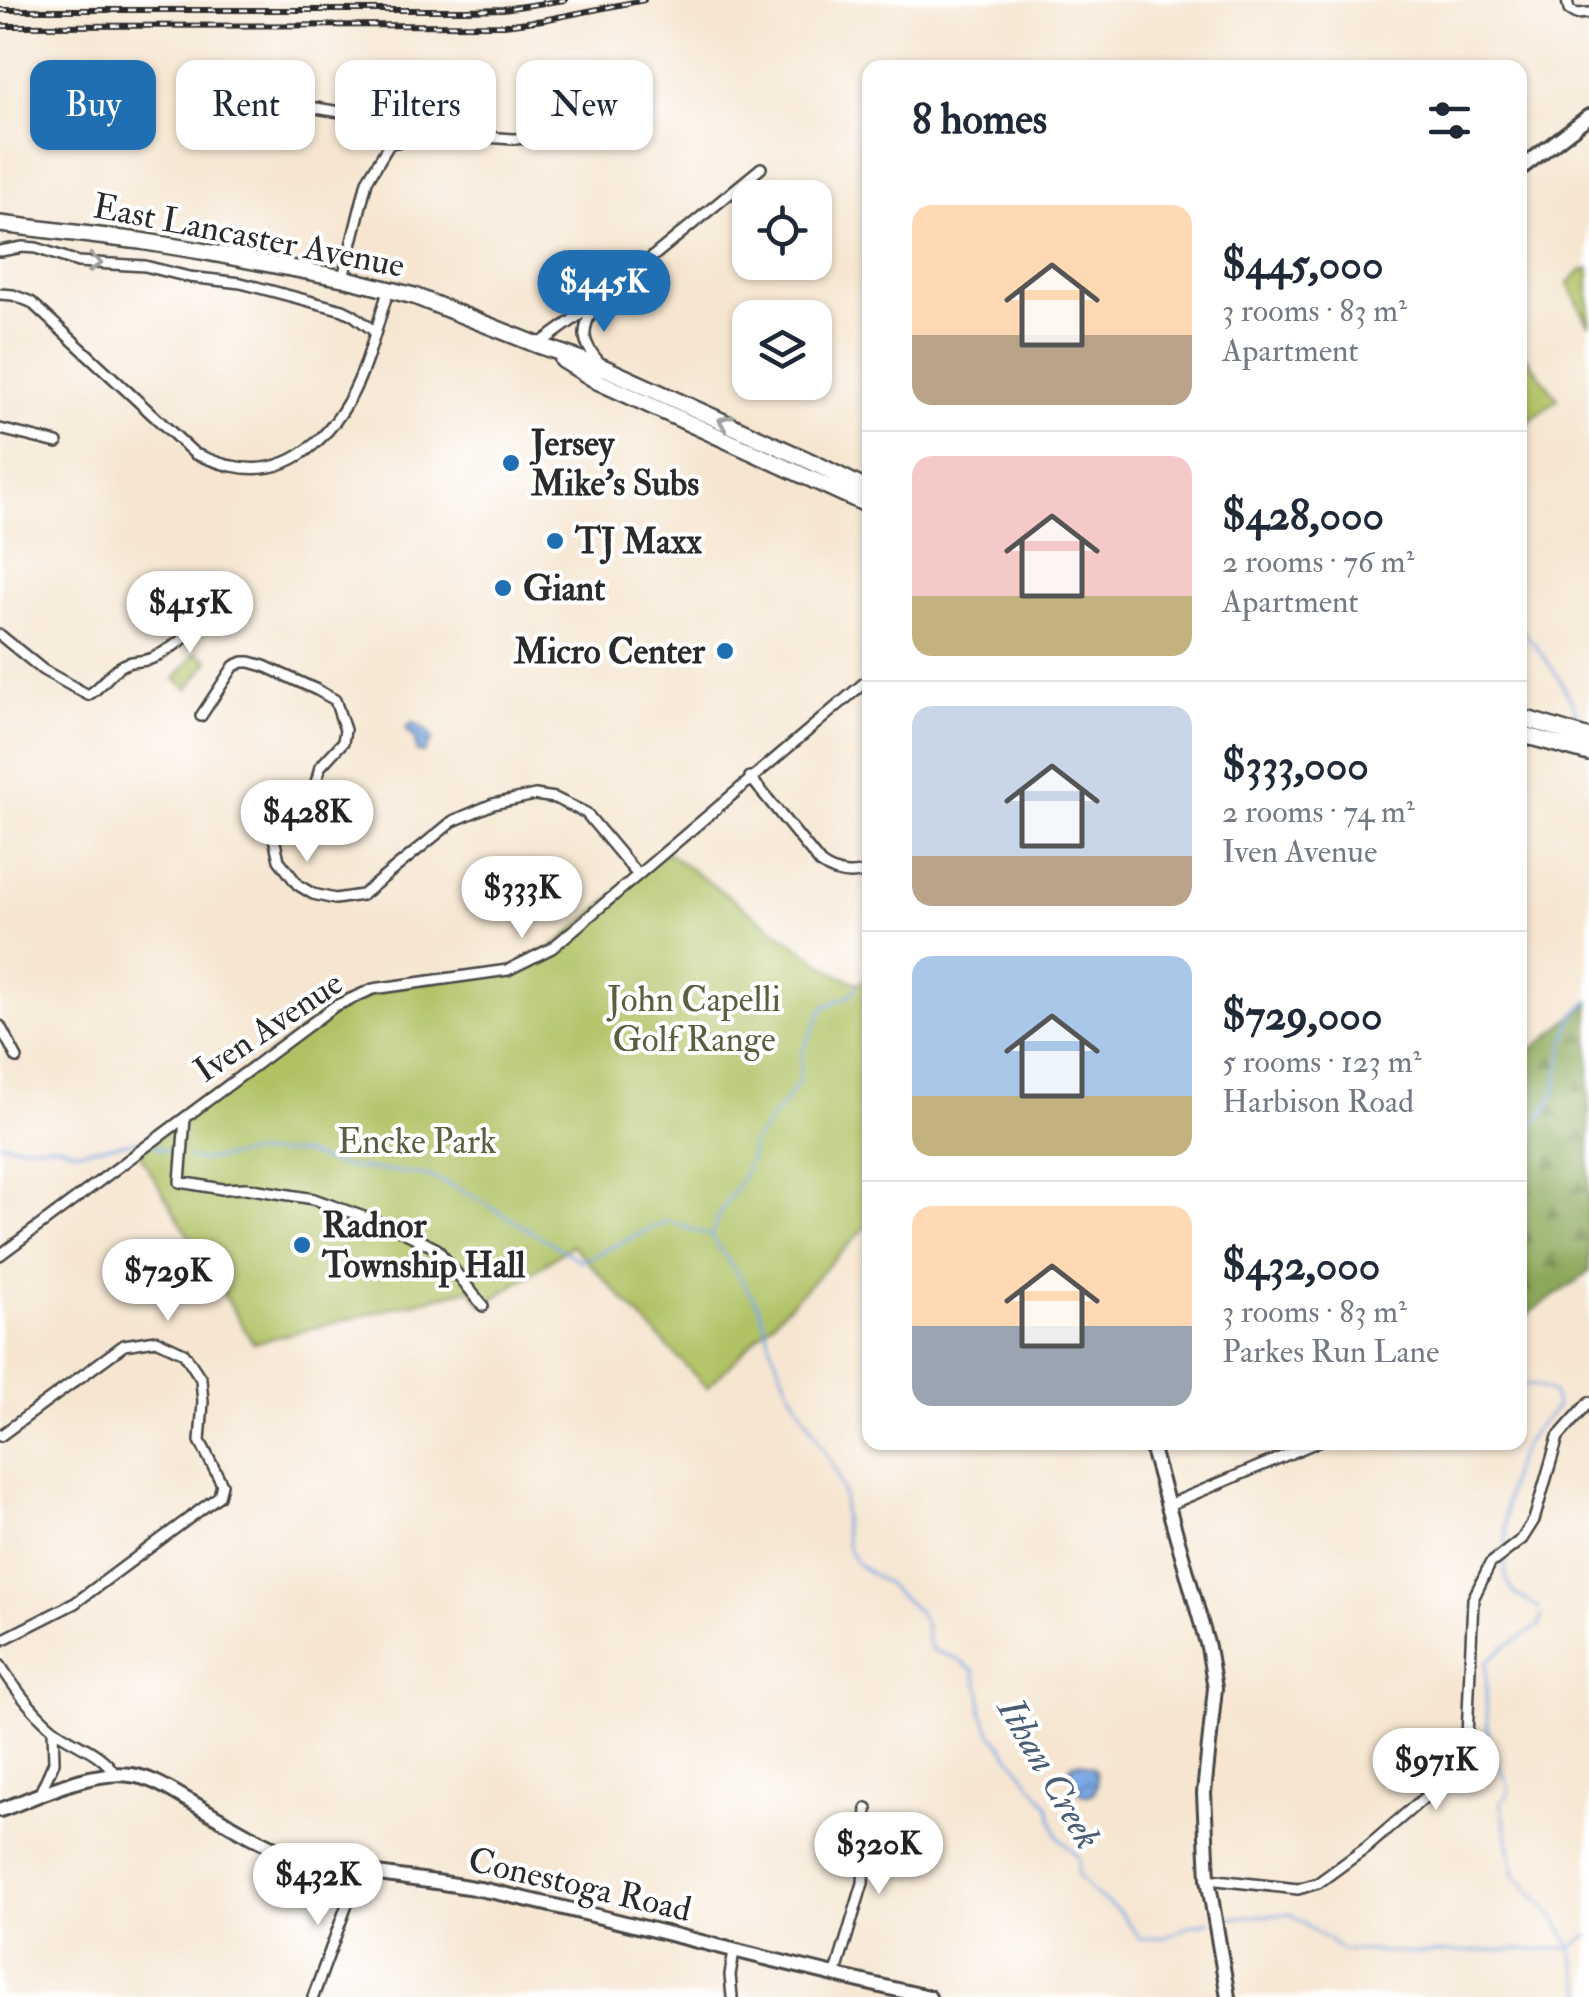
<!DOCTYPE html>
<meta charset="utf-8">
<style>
body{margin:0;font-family:"IM FELL Double Pica",serif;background:#f6f6f7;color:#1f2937;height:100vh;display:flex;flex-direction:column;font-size:38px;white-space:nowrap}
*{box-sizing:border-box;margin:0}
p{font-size:32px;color:#747a83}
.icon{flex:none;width:55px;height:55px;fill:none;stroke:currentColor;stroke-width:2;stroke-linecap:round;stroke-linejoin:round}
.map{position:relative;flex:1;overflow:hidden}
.drawer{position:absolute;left:862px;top:60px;width:665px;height:1390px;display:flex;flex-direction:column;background:#fff;border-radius:20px;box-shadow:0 2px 8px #0004}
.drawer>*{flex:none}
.guide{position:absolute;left:30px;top:60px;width:682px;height:90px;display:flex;gap:20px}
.tools{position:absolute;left:732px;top:180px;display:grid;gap:20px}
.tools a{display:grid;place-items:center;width:100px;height:100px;border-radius:20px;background:#fff;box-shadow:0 2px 8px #0004;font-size:50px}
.price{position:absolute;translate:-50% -85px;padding:0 22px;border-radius:35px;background:#fff;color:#222;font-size:32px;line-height:65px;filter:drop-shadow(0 2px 5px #0008)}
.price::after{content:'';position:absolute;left:50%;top:60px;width:30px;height:22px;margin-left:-15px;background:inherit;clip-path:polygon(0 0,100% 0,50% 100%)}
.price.on{background:#1f6fb2;color:#fff}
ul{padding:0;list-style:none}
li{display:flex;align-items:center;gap:30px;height:250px;padding:0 50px}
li+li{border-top:2px solid #e0e1e3}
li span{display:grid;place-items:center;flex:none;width:280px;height:200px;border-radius:20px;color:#555}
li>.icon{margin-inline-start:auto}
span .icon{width:120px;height:120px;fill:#fffc;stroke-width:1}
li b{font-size:42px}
h2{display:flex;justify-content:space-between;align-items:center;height:120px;padding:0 50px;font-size:42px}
.chip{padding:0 35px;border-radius:20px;background:#fff;box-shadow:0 2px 8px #0004;font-size:35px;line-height:90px}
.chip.on{background:#1f6fb2;color:#fff}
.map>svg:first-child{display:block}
.forest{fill:url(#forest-firs);stroke:#5c6a42;stroke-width:2.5}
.green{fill:#b1c265;stroke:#6e7648;stroke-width:2.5}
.water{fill:url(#water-waves);stroke:#526986;stroke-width:2.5}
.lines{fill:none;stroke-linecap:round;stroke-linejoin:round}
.stream{stroke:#78a7e2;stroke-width:2.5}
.minor-casing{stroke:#494744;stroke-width:14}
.secondary-casing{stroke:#494744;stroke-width:18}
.trunk-casing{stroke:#494744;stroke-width:20}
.minor{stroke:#fff;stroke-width:9}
.secondary{stroke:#fff;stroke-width:12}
.trunk{stroke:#fff;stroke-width:15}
.rail-casing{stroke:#2b2b2b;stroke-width:6}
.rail{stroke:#fff;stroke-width:2.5;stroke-dasharray:8;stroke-linecap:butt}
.oneway{stroke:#a0a0a0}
.poi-dot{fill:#1f6fb2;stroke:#fff;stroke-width:4}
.labels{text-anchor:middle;stroke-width:8;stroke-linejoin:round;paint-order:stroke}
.street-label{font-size:35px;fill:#2b2b2b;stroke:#fff}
.poi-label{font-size:35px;font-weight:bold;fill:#2b2b2b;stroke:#fff;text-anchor:start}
.park-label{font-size:35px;fill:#5a603f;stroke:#fff}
.water-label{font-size:38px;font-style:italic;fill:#4a5d74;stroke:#fff}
</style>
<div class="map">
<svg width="1589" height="1997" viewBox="0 0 1589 1997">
<defs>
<pattern id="forest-firs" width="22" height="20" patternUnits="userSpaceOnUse" patternTransform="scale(2.5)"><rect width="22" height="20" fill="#8ca85a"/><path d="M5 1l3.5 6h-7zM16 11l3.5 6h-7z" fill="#73894b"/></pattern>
<pattern id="water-waves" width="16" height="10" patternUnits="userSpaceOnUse" patternTransform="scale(2.5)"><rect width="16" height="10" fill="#78a7e2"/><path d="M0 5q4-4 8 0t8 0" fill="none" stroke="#6388b7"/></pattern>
</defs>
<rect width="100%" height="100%" fill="#fff"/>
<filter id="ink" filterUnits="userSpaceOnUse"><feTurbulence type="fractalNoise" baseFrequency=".01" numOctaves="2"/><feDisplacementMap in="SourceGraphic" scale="20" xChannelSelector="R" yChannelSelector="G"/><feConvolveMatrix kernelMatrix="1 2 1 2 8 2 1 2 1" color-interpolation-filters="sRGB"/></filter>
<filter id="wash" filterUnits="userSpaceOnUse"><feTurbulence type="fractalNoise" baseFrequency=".0048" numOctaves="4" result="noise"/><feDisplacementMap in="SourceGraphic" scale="40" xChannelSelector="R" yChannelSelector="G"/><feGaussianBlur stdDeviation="2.25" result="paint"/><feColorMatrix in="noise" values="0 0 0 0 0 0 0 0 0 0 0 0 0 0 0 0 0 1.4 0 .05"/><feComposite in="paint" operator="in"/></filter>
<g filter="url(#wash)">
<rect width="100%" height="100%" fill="#f6e6d1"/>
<path class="forest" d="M 1589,1003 L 1589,1272 L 1520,1320 L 1520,1059 Z"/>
<path class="green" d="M 1589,268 L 1589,325 L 1568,284 L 1579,272 Z
M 1520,349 L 1558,399 L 1520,428 Z
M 196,652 L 209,661 L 188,689 L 175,679 Z
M 665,851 L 838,975 L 859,984 L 870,975 L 870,1223 L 707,1388 L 572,1245 L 483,1306 L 469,1289 L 253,1343 L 139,1153 L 335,1006 L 373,989 L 508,970 L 552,948 Z"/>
<path class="water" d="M 413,722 L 430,734 L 432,740 L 424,753 L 417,752 L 415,740 L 406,728 Z
M 1080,1762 L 1094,1767 C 1107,1802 1074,1807 1070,1767 L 1074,1763 Z"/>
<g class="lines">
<path class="stream" d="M 1520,628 C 1545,656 1561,678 1577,713
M 1520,1125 L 1527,1127 C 1565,1108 1556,1052 1573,1018 C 1577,1011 1584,1005 1589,1000
M 0,1142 L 12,1145 L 59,1145 L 76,1151 L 138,1141 L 146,1144
M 153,1146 L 179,1154
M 187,1157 L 201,1161 L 245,1154 L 301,1153 L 340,1166 L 426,1175 L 471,1195 L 581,1261 L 668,1221 L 711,1236 L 759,1306 L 773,1352 L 790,1390 L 835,1469 L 844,1497 L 843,1525 L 848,1548 L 857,1564 L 885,1583 L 917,1611 L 925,1622 L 927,1639 L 932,1650 L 957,1659 L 974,1671 L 981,1694 L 982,1714 L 991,1732 L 1048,1805 L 1057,1835 L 1079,1858 L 1078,1875 L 1094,1894 L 1119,1911 L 1141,1939 L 1167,1937 L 1189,1926 L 1210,1921
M 711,1236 L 721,1211 L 742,1178 L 750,1159 L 753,1143 L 796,1087 L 801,1070 L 801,1055 L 824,1007 L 849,996 L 857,987
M 1506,1546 C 1507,1532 1504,1518 1506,1505 C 1510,1461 1526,1437 1557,1407 L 1552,1392 L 1532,1385 L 1520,1386
M 1505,1559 C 1504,1570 1506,1585 1515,1594 C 1524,1601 1530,1599 1539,1609
M 1541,1616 L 1540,1625 L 1503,1648 L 1486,1663 C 1487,1687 1485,1715 1489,1739 C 1493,1758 1508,1774 1509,1793 L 1501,1802 L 1515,1875 L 1557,1920 L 1571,1948 L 1585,1997
M 1222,1918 L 1290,1914 L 1342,1950 L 1420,1953 L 1571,1948
M 1572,1947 L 1589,1936"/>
</g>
</g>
<g filter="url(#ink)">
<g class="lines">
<defs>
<path id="minor" d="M 1567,0 L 1569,10 L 1576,14 L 1589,13
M 261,99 L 377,118 L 388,132 L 390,143
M 0,251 L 23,247 L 36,248 L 78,262 L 145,266 L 189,277 L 241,283 L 343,310 L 353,315 L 374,331
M 343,278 L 367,181 L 390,143 L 444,134 L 513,139 L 548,137 L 594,123
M 0,294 L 13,295 L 31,302 L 195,454 C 207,458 219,464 232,466 C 297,481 342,425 363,370 C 373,344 380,315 389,289
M 594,306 C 581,331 581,342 600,363
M 538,345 L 596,303 L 761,168
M 0,429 L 57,443
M 0,635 L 43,670 L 88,695 C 101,688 107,676 118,668 C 131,659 137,663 150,659 C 165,654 207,623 215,609 L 194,585
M 201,716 L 234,666 L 243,662 L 250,662 L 264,666 L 317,690 L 335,700 L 345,730 L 343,742 L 320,767 L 313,795 L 282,824 L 274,838 L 279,860 L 298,885 L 313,894 L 335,899 L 362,895 L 453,821 L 493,804 L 535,795 L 555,798 L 586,813 L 637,874
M 750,777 L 821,864 C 837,875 852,877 870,870
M 0,1026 L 17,1058
M 185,1118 L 180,1182 L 222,1189 L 246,1188 L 314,1199 L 400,1230 L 437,1249 L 483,1306
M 0,1255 L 335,1006 L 373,989 L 508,970 L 552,948 L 870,678
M 0,1436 L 124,1345 L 156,1340 L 184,1353 L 201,1379 L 203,1402 L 200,1441 L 222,1484 L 219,1496 L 75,1603 L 0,1641
M 1166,1506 L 1317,1442
M 0,1665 C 15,1688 30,1709 51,1727 C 71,1744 103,1751 115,1775
M 40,1793 L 54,1762 L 53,1729
M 1208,1879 L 1298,1889 L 1318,1883 L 1366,1848 L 1440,1784 L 1456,1765 L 1467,1737 L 1473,1599 L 1490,1564 L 1522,1539 L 1534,1520 L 1558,1437 L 1589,1402
M 835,1976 L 863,1883 L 867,1808
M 313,1997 L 359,1872
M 732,1997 L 730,1975 L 734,1951"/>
<path id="secondary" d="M 1520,169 L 1589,116
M 1150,1442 L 1208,1647 L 1215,1688 L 1204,1793 L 1208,1879 L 1228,1997
M 0,1810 C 37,1797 91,1769 131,1775 C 154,1778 173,1792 193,1803 C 231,1825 272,1852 315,1862 C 374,1877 435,1879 494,1892 C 640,1924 783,1965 929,1997"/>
<path id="trunk" d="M 0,224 L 140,241 L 201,251 L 343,278 L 414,296 L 538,345 L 605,368 L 814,463 L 870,491
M 563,360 L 599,382 L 870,506
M 1520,717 L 1589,738
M 1520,734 L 1589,753"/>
</defs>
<use href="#minor" class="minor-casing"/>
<use href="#secondary" class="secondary-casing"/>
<use href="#trunk" class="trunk-casing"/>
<use href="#minor" class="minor"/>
<use href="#secondary" class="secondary"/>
<use href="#trunk" class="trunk"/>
<defs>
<path id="rail" d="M 0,10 L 467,10 L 503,9 L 565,0
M 0,26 L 504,25 L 543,20 L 644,0"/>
</defs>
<use href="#rail" class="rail-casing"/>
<use href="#rail" class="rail"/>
</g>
<defs><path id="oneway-chevron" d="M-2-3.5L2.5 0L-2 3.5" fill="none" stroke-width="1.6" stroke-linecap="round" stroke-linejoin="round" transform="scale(2.5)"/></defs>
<g class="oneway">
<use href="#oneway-chevron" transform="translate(95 263) rotate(5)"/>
<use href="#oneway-chevron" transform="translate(725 422) rotate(-156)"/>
</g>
</g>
<g class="poi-dot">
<circle cx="511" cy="463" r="10"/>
<circle cx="555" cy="541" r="10"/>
<circle cx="503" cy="588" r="10"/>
<circle cx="725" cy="651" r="10"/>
<circle cx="302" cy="1245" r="10"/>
</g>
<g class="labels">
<g class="street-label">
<text transform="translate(249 235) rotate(11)" y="12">East Lancaster Avenue</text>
<text transform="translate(268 1026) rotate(-34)" y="12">Iven Avenue</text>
<text transform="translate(580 1884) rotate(13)" y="12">Conestoga Road</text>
</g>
<g class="poi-label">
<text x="531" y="455">Jersey<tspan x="531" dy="40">Mike's Subs</tspan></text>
<text x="575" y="553">TJ Maxx</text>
<text x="523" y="600">Giant</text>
<text x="705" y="663" text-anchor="end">Micro Center</text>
<text x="322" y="1237">Radnor<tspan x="322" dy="40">Township Hall</tspan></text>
</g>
<g class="park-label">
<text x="694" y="1011">John Capelli<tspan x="694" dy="40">Golf Range</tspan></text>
<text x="417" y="1153">Encke Park</text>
</g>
<g class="water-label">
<text transform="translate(1050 1773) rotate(60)" y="13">Ithan Creek</text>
</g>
</g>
</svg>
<div class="tools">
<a><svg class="icon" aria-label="locate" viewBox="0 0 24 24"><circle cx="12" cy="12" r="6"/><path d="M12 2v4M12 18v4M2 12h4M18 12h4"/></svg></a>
<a><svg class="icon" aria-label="layers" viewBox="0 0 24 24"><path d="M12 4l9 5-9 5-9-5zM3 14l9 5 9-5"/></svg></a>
</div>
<b class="price on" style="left:604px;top:335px">$445K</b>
<b class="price" style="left:190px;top:656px">$415K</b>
<b class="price" style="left:307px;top:865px">$428K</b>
<b class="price" style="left:522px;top:941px">$333K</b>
<b class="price" style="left:168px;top:1324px">$729K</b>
<b class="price" style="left:1436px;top:1813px">$971K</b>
<b class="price" style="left:879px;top:1897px">$320K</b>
<b class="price" style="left:318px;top:1928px">$432K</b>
<div class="guide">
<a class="chip on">Buy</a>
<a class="chip">Rent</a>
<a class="chip">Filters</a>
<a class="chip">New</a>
</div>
<section class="drawer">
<h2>8 homes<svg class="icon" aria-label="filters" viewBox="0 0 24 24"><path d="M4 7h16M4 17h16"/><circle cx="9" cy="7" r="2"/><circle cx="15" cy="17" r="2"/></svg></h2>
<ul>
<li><span style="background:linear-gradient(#ffd9b3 65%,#b9a48a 0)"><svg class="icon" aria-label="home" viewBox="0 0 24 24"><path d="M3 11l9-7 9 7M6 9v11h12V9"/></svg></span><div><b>$445,000</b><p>3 rooms · 83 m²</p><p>Apartment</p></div></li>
<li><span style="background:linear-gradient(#f6c9c9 70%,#c2b280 0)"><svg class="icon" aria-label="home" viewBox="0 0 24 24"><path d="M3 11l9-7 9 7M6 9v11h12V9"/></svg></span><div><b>$428,000</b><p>2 rooms · 76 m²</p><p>Apartment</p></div></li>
<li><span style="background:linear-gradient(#c9d6e8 75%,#b9a48a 0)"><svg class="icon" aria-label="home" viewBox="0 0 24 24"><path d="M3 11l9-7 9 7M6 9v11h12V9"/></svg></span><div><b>$333,000</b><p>2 rooms · 74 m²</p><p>Iven Avenue</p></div></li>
<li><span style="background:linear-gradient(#a9c7e8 70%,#c2b280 0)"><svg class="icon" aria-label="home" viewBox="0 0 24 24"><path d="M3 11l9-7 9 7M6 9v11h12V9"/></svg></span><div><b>$729,000</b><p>5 rooms · 123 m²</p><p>Harbison Road</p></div></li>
<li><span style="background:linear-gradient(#ffd9b3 60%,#9aa5b1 0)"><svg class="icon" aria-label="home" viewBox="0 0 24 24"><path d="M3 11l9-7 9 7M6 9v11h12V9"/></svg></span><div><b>$432,000</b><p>3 rooms · 83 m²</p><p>Parkes Run Lane</p></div></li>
</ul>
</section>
</div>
